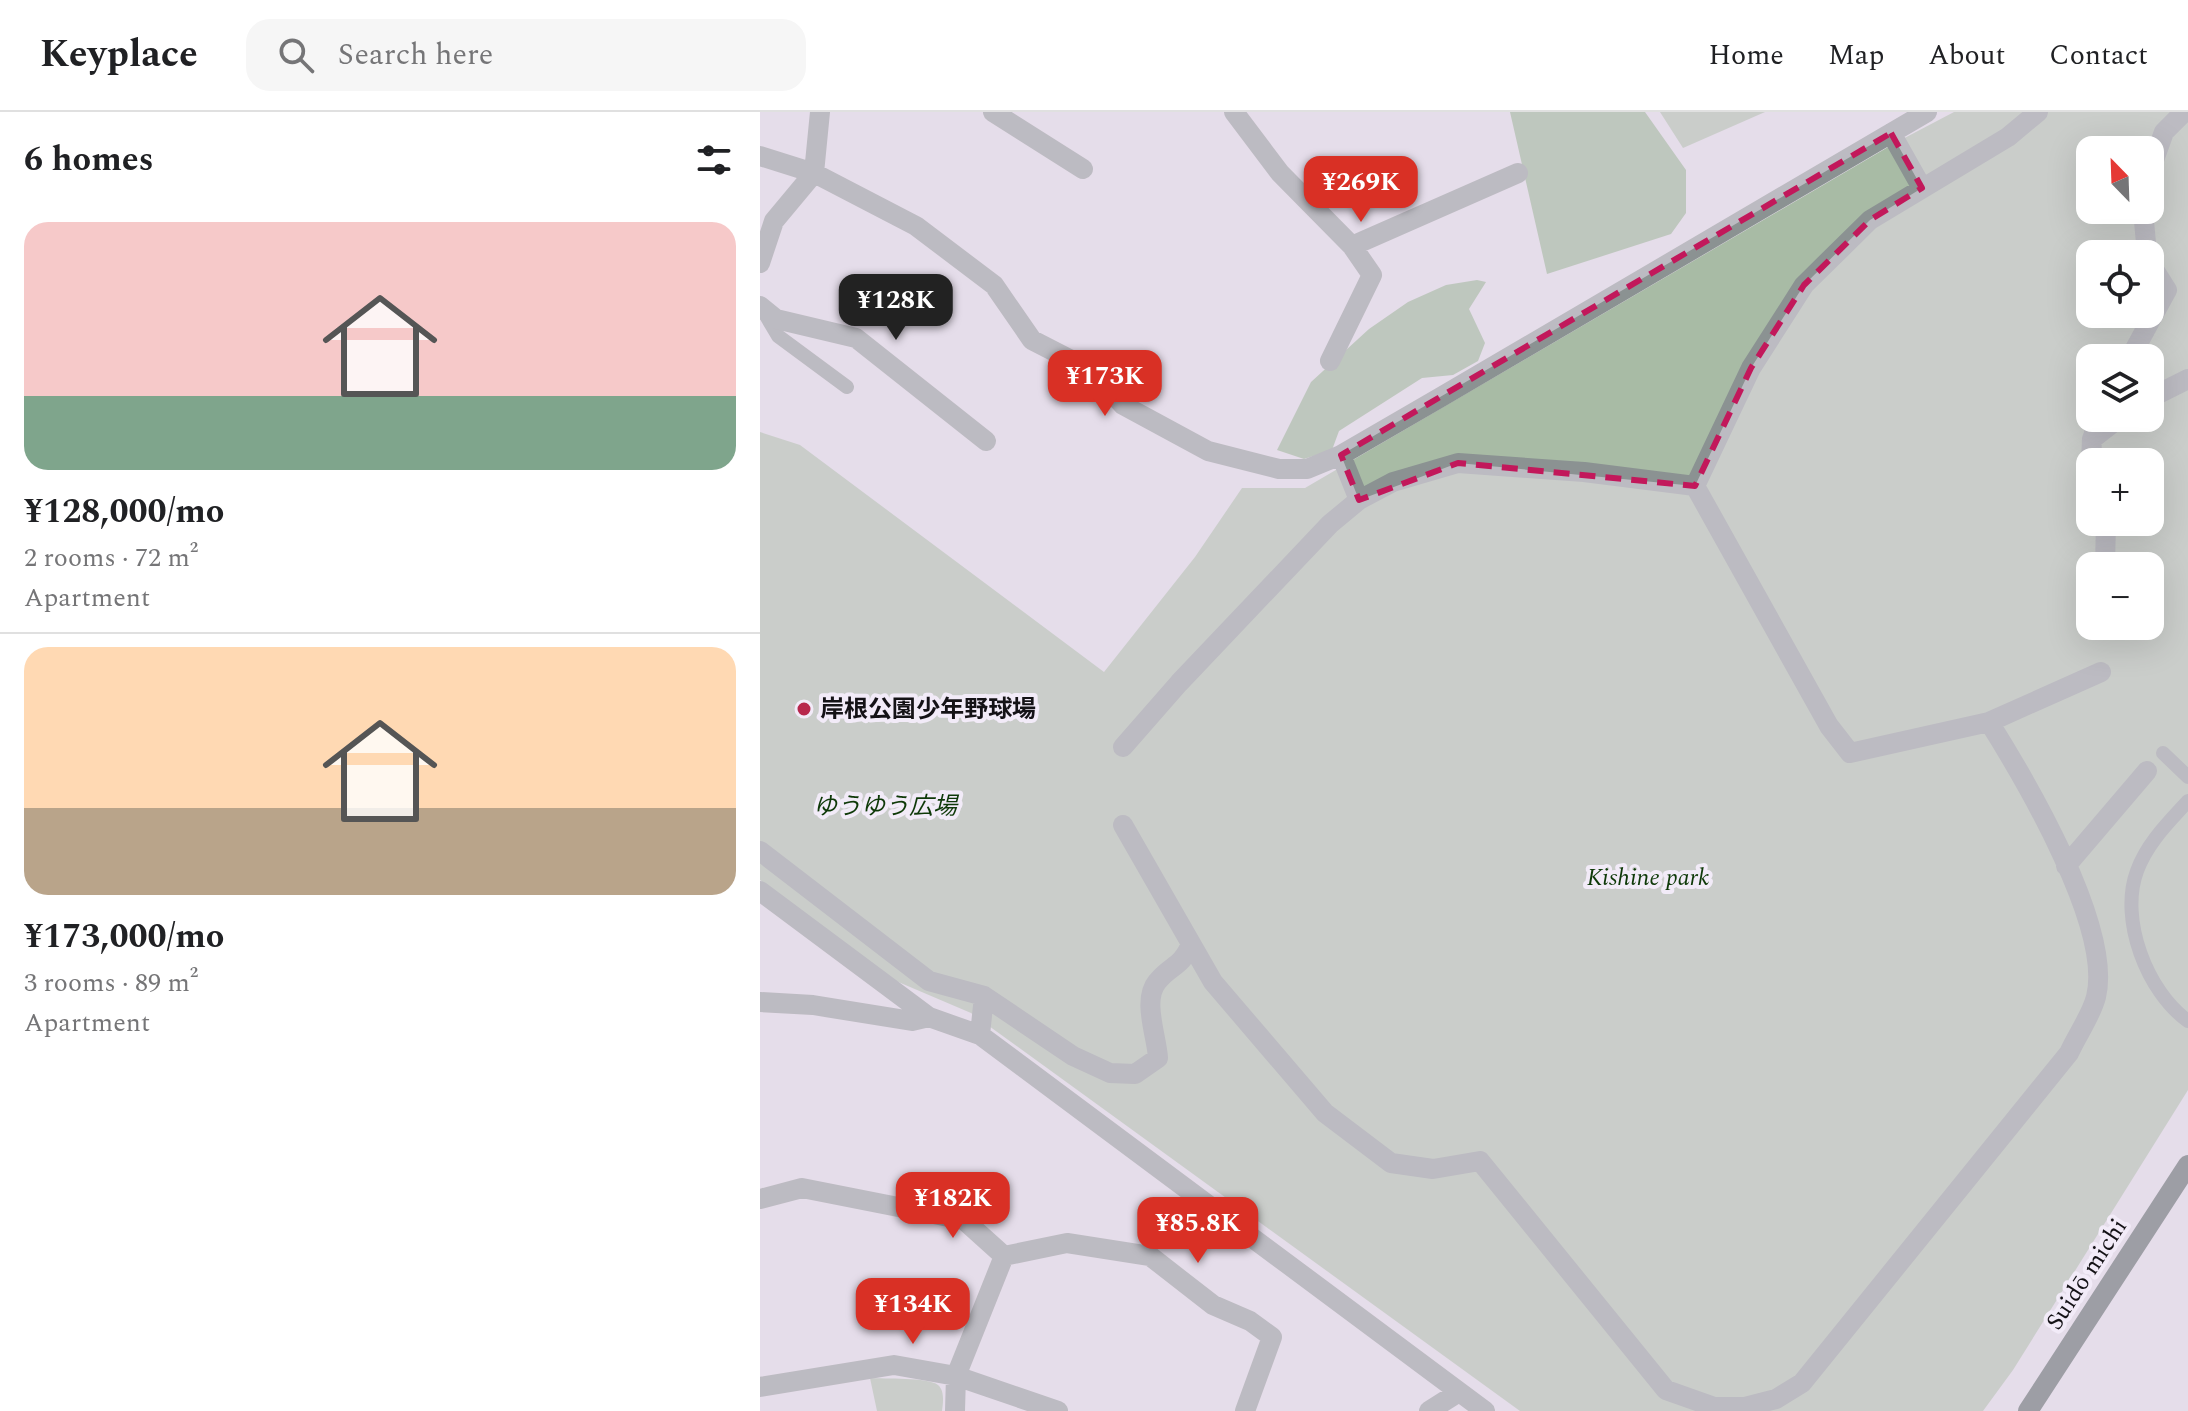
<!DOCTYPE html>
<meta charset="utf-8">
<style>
body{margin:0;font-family:Spectral,"Noto Sans JP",serif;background:#f6f6f6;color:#202124;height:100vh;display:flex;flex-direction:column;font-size:30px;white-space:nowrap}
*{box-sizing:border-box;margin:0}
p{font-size:26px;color:#757577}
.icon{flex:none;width:44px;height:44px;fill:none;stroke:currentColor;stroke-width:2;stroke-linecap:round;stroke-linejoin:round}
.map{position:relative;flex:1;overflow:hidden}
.panel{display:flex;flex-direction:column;background:#fff;width:760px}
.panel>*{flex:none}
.needle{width:52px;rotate:337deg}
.controls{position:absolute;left:1316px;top:24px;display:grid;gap:16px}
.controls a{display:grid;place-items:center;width:88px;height:88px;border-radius:16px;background:#fff;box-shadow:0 8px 32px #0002;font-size:40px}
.price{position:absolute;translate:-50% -68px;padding:0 18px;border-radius:16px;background:#d93025;color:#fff;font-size:26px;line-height:52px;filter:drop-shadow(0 2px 4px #0008)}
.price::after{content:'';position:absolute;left:50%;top:48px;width:24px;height:18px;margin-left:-12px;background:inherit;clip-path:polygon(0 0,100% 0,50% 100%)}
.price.active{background:#222;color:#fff}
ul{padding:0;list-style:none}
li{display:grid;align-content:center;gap:16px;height:424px;padding:0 24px}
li+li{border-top:2px solid #e0e0e0}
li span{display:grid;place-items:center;height:248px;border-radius:24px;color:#555}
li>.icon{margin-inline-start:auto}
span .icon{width:144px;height:144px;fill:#fffc;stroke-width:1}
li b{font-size:34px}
h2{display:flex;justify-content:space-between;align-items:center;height:96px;padding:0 24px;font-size:34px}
header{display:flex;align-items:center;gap:48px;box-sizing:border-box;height:112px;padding:0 40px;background:#fff;border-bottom:2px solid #e0e0e0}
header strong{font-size:38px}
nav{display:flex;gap:44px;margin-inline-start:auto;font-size:28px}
.search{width:560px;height:72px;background:#f6f6f6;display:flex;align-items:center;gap:20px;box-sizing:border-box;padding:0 28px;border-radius:24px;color:#757577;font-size:30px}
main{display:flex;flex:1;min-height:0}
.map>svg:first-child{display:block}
.green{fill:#a8bba5;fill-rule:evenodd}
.forest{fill:#8fad8a}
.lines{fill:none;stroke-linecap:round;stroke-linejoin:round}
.lane{stroke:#8b9292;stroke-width:14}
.street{stroke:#8b9292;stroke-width:20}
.primary{stroke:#455253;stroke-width:20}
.marked{fill:none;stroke:#c2185b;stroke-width:6;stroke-dasharray:16 10;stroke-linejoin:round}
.poi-dot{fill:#b8274c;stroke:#f2ebf8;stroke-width:3}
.labels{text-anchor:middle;stroke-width:8;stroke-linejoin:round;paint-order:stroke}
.poi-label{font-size:24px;font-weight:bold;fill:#141216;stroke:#f2ebf8;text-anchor:start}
.park-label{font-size:24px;font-style:italic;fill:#0e3908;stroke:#f2ebf8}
.street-label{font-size:24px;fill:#141216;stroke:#f2ebf8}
</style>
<header>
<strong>Keyplace</strong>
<div class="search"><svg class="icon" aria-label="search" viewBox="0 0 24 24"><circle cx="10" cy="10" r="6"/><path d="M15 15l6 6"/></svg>Search here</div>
<nav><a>Home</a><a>Map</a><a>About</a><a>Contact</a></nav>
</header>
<main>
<section class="panel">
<h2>6 homes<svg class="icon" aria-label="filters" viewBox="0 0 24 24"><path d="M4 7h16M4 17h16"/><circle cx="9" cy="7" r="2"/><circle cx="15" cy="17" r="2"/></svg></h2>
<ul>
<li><span style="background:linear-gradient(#f6c9c9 70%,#7fa58c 0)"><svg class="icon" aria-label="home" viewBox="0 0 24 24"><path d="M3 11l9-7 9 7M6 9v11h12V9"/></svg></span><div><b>¥128,000/mo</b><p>2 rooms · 72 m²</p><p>Apartment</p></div></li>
<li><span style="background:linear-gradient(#ffd9b3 65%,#b9a48a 0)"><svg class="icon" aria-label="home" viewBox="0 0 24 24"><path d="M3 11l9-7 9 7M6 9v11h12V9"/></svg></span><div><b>¥173,000/mo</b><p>3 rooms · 89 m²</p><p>Apartment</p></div></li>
</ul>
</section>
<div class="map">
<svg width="1428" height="1299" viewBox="0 0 1428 1299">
<rect width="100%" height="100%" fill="#e5ddea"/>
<path class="green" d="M 900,0 L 1005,0 L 923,36 Z
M 1194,0 L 1428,0 L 1428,978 L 1253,1258 L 1223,1299 L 760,1299 L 211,901 L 136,869 L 0,768 L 0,320 L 40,333 L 344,560 L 435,445 L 482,376 L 545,376 L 1135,31 ZM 1330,38 L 1390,38 L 1390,98 L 1330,98 ZM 1330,142 L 1390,142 L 1390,202 L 1330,202 ZM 1330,246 L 1390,246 L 1390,306 L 1330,306 ZM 1330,350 L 1390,350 L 1390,410 L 1330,410 ZM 1330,454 L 1390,454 L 1390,514 L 1330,514 Z
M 110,1266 C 124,1267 168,1265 178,1273 C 185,1279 183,1291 182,1299 L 117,1299 Z"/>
<path class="forest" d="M 750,0 L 885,0 L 926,58 L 926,101 L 911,122 L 787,162 Z
M 717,168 L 726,170 L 709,197 L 725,231 L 718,249 L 693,263 L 662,266 L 579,319 L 572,338 L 544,347 L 517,338 L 551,270 L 609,217 L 648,190 L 686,173 Z"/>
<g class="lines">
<path class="lane" d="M 5,202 L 18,224 L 87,275
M 1403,641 L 1428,665
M 1428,689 C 1409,710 1387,731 1377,759 C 1359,807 1387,880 1428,909"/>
<path class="street" d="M 233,0 L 323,57
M 474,0 L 520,61 L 592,134 L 612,163 L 570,249
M 1131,21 L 1162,76
M 0,44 L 54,61 L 156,114 L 234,173 L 272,228 L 309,247 L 343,271 L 363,293 L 448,339 L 519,357 L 547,357 L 581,343 L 681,285 L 1167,0
M 1390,59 L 1404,20 L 1424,0
M 1383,98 L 1387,142
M 592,134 L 758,61
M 0,151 L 14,109 L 54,61 L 60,0
M 0,194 L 16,207 L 96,226 L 226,329
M 1370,246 L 1407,178 L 1390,151
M 1390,286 L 1428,267
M 1332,327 L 1359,306
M 581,343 L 599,388
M 1331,350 L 1332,327 L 1340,306
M 935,374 L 991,256 L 1044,173 L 1110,108 L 1248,25 L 1278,0
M 1345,454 L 1346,410
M 1229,610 L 1341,560
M 363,635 L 419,571 L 570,412 L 599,388 L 633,370 L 698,351 L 824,360 L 935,374
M 363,713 L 453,870 L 565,1001 L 631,1051 L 673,1057 L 720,1049 L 906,1278 L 954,1295 L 985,1295 L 1016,1287 L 1042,1271 L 1309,941 C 1317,923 1331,904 1336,885 C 1353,816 1266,669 1229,610 L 1090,641 L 1069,614 L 935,374
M 0,739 L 169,869 L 224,884 L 313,944 L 350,961 L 375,962 L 398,946 C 397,925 382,888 397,870 C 410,853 421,856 431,832
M 1306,754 L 1387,659
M 0,779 L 169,905 L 220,923 L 725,1299
M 0,890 L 53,893 L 152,909 L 169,905
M 220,923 L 224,884
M 0,1087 L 42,1076 L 204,1108 L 244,1144 L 196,1264 L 195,1299
M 244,1144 L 307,1131 L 390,1144 L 453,1193 L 490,1209 L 512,1225 L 485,1299
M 0,1275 L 134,1253 L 196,1264 L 298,1299
M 669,1299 L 699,1280"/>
<path class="primary" d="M 1268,1299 L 1428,1053"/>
</g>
<path d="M0 0H1428V1299H0ZM 1131,21 L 1162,76 L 1110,108 L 1044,173 L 991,256 L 935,374 L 698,351 L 599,388 L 581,343 Z" fill="#e5ddea" fill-opacity=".55" fill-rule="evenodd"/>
<path class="marked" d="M 1131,21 L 1162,76 L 1110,108 L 1044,173 L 991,256 L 935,374 L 698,351 L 599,388 L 581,343 Z"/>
<circle class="poi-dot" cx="44" cy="597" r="8"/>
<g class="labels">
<g class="poi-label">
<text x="60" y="605">岸根公園少年野球場</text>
</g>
<g class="park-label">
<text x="125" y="702">ゆうゆう広場</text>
<text x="888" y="773">Kishine park</text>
</g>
<g class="street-label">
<text transform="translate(1326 1162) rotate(-57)" y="8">Suidō michi</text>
</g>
</g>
</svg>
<div class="controls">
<a><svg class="needle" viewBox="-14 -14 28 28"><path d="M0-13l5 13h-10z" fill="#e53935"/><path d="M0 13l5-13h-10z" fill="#757577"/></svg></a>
<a><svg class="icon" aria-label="locate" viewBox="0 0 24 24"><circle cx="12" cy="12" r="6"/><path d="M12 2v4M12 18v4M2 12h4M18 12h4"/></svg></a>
<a><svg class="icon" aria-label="layers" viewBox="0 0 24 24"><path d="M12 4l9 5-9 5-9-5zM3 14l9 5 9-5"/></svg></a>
<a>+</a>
<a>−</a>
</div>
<b class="price" style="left:601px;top:112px">¥269K</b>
<b class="price active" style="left:136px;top:230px">¥128K</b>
<b class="price" style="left:345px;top:306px">¥173K</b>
<b class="price" style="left:193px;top:1128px">¥182K</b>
<b class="price" style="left:438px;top:1153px">¥85.8K</b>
<b class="price" style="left:153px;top:1234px">¥134K</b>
</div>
</main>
